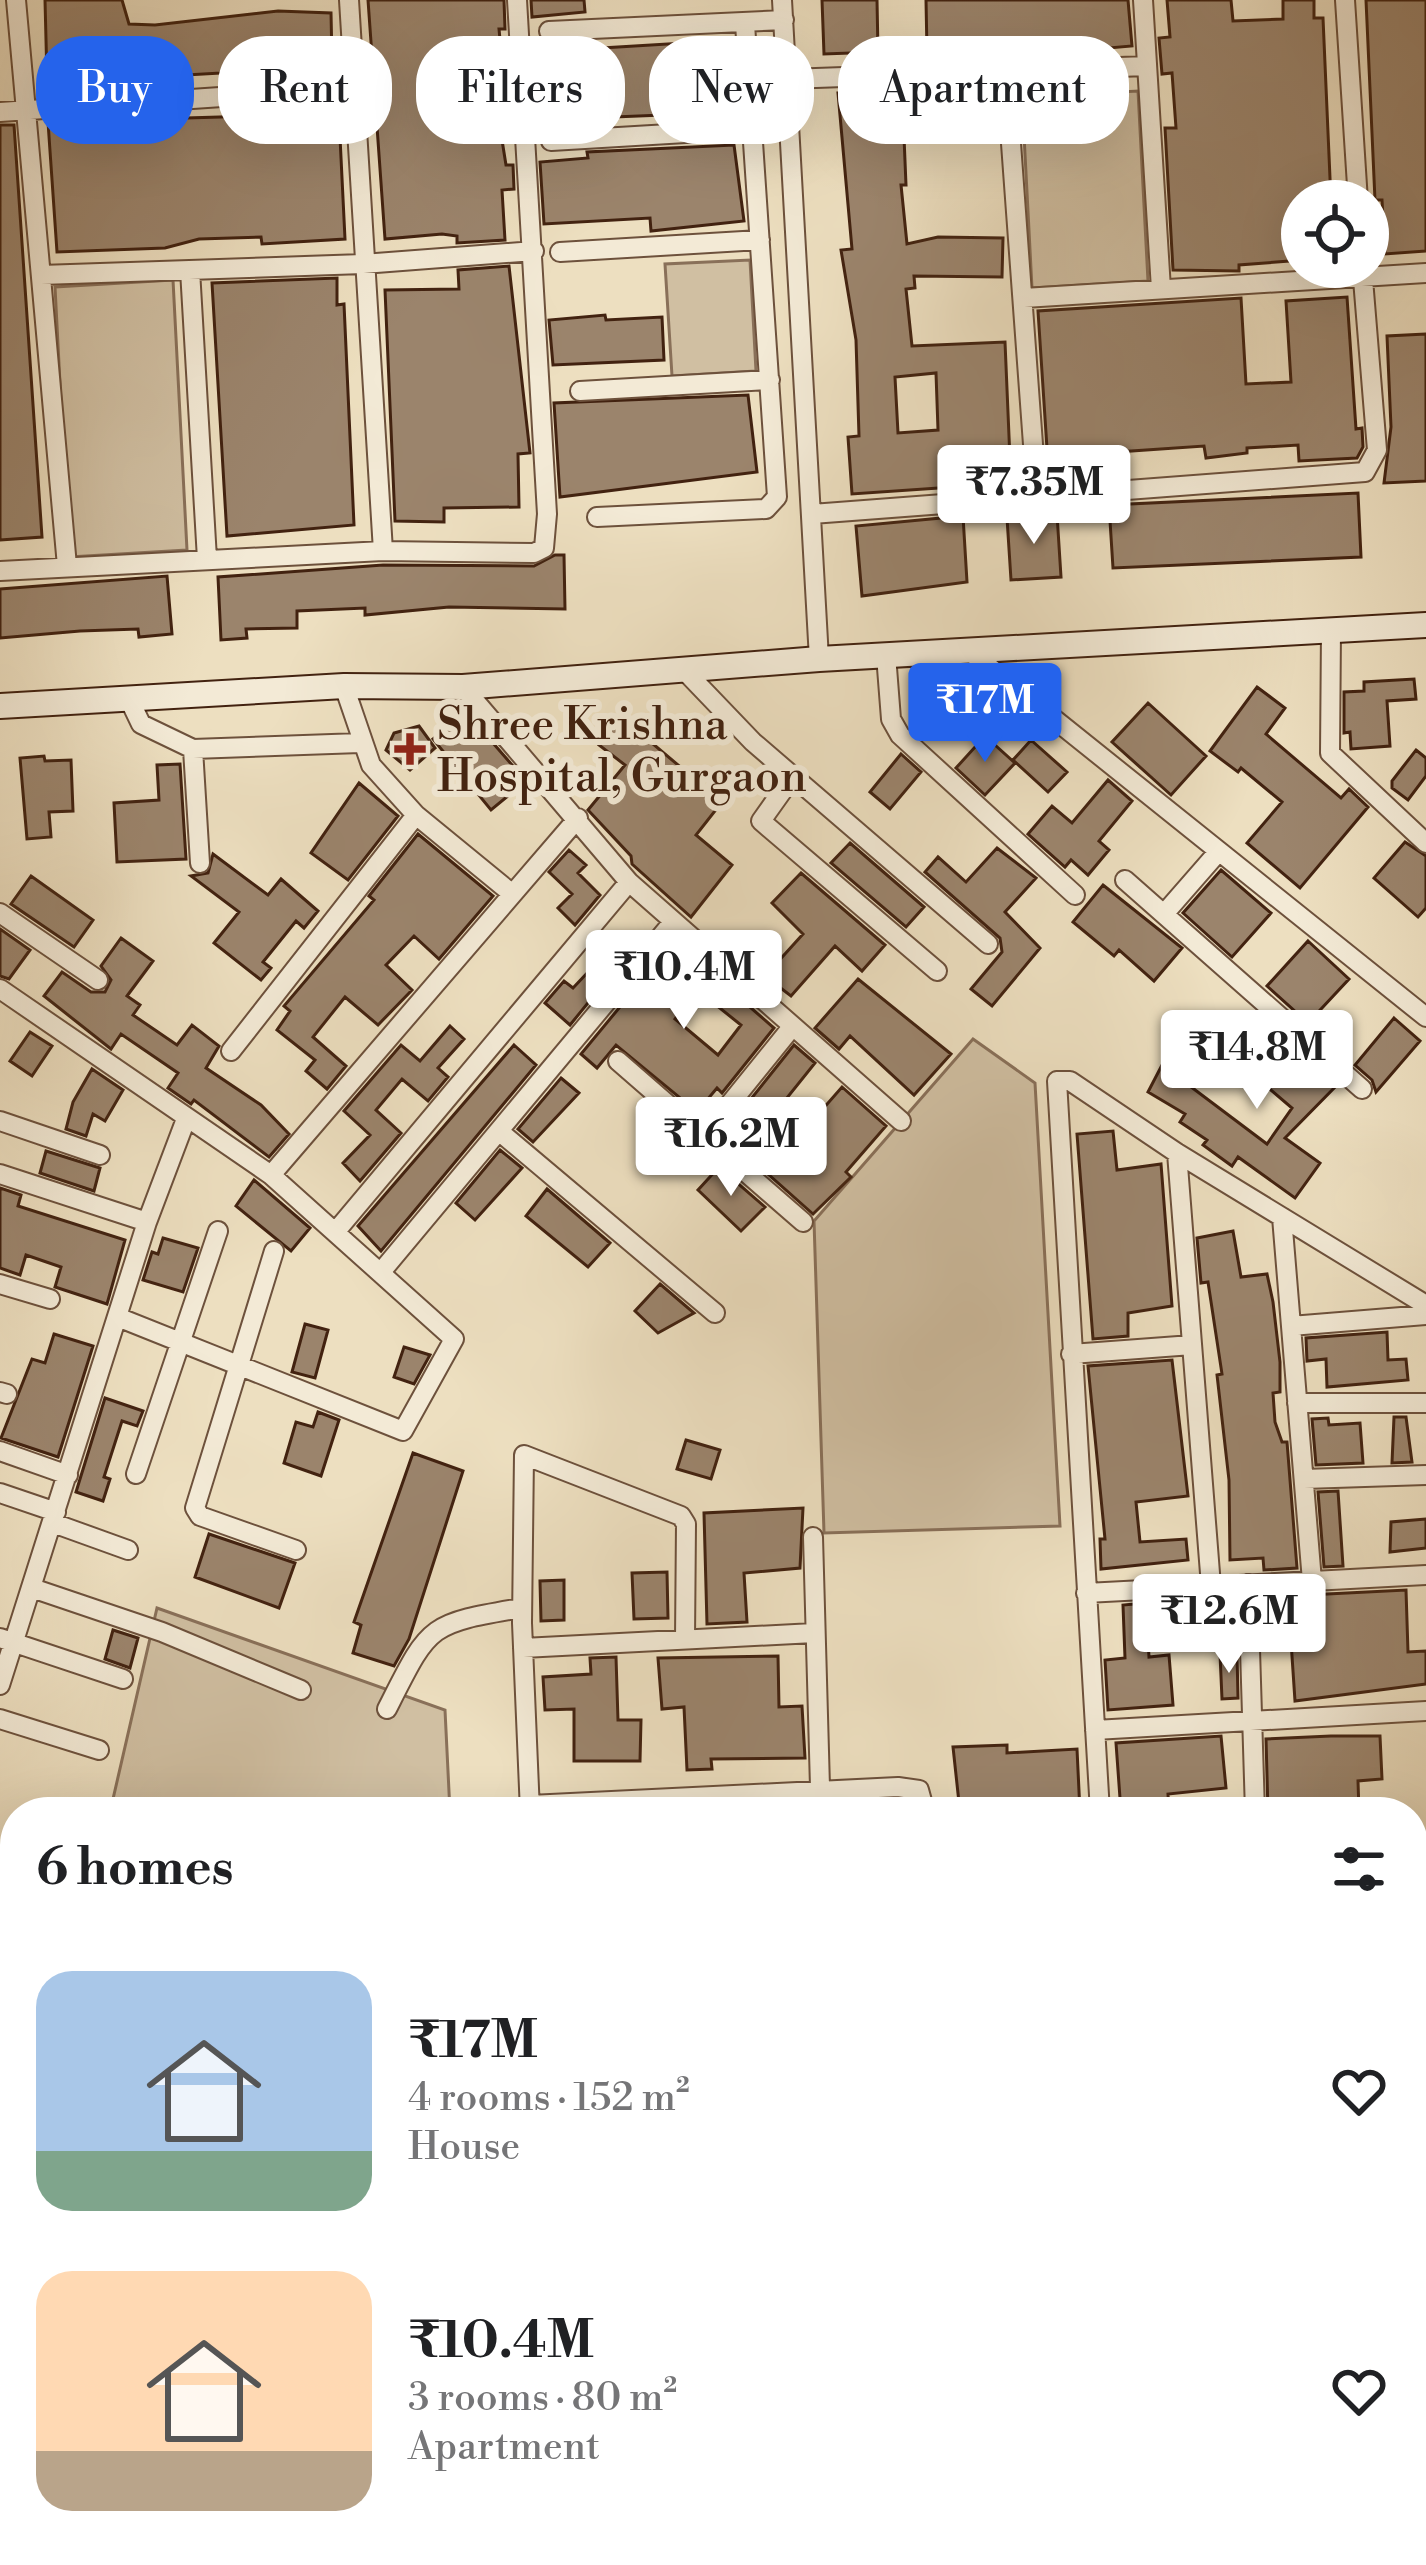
<!DOCTYPE html>
<meta charset="utf-8">
<style>
body{margin:0;font-family:"Libre Bodoni",serif;background:#f6f6f6;color:#202124;height:100vh;display:flex;flex-direction:column;font-size:45px;white-space:nowrap}
*{box-sizing:border-box;margin:0}
p{font-size:39px;color:#757577}
.icon{flex:none;width:66px;height:66px;fill:none;stroke:currentColor;stroke-width:2;stroke-linecap:round;stroke-linejoin:round}
.map{position:relative;flex:1;overflow:hidden}
.side{position:absolute;left:0px;top:1797px;width:1428px;height:768px;display:flex;flex-direction:column;background:#fff;border-radius:48px 48px 0 0;box-shadow:0 12px 48px #0002}
.side>*{flex:none}
.top-card{position:absolute;left:36px;top:36px;width:1356px;height:108px;display:flex;gap:24px}
.buttons{position:absolute;left:1281px;top:180px;display:grid;gap:24px}
.buttons a{display:grid;place-items:center;width:108px;height:108px;border-radius:50%;background:#fff;box-shadow:0 12px 48px #0002;font-size:60px}
.price{position:absolute;translate:-50% -102px;padding:0 27px;border-radius:12px;background:#fff;color:#222;font-size:39px;line-height:78px;filter:drop-shadow(0 3px 6px #0008)}
.price::after{content:'';position:absolute;left:50%;top:72px;width:36px;height:27px;margin-left:-18px;background:inherit;clip-path:polygon(0 0,100% 0,50% 100%)}
.price.active{background:#2563eb;color:#fff}
ul{padding:0;list-style:none}
li{display:flex;align-items:center;gap:36px;height:300px;padding:0 36px}
li span{display:grid;place-items:center;flex:none;width:336px;height:240px;border-radius:36px;color:#555}
li>.icon{margin-inline-start:auto}
span .icon{width:144px;height:144px;fill:#fffc;stroke-width:1}
li b{font-size:51px}
h2{display:flex;justify-content:space-between;align-items:center;height:144px;padding:0 36px;font-size:51px}
.chip{padding:0 42px;border-radius:48px;background:#fff;box-shadow:0 12px 48px #0002;font-size:42px;line-height:108px}
.chip.active{background:#2563eb;color:#fff}
.map>svg:first-child{display:block}
.green{fill:#d0bfa2;stroke:#897059;stroke-width:3}
.building{fill:#9b846c;stroke:#422210;stroke-width:3;fill-rule:evenodd}
.lines{fill:none;stroke-linecap:round;stroke-linejoin:round}
.street-casing{stroke:#6d513c;stroke-width:22}
.secondary-casing{stroke:#422210;stroke-width:28}
.street{stroke:#f3ead6;stroke-width:18}
.secondary{stroke:#f3ead6;stroke-width:24}
.poi-dot{fill:#8f2418;stroke:#f3ead6;stroke-width:4.5}
.labels{text-anchor:middle;stroke-width:12;stroke-linejoin:round;paint-order:stroke}
.poi-label{font-size:45px;fill:#422210;stroke:#f3ead6;text-anchor:start}
</style>
<div class="map">
<svg width="1426" height="2565" viewBox="0 0 1426 2565">
<rect width="100%" height="100%" fill="#eddfc0"/>
<filter id="stains"><feTurbulence type="fractalNoise" baseFrequency=".00167" numOctaves="4"/><feColorMatrix values="0 0 0 0 .2 0 0 0 0 .09 0 0 0 0 .02 0 0 0 .5 -.17"/></filter>
<radialGradient id="worn" r=".72"><stop offset=".6" stop-color="#630" stop-opacity="0"/><stop offset="1" stop-color="#630" stop-opacity=".3"/></radialGradient>
<path class="green" d="M 1138,91 L 1148,281 L 1032,288 L 1022,97 Z
M 750,260 L 756,371 L 672,376 L 665,264 Z
M 173,280 L 187,550 L 69,557 L 55,287 Z
M 973,1039 L 1035,1083 L 1060,1526 L 824,1533 L 814,1221 Z
M 157,1608 L 445,1710 L 450,1812 L 110,1812 Z
M 1413,1882 L 1426,1882 L 1426,2027 L 1413,2028 Z
M 141,2550 L 417,2550 L 418,2565 L 148,2565 Z"/>
<path class="building" d="M 45,0 L 122,0 L 129,24 L 155,25 L 278,11 L 331,13 L 332,60 L 221,73 L 134,78 L 134,70 L 47,79 Z
M 368,0 L 504,0 L 505,29 L 499,29 L 504,81 L 498,82 L 502,140 L 506,165 L 513,165 L 514,189 L 502,190 L 505,240 L 457,243 L 457,236 L 442,234 L 385,239 Z
M 531,0 L 584,0 L 585,12 L 532,17 Z
M 822,0 L 877,0 L 878,52 L 824,54 Z
M 926,0 L 1128,0 L 1132,46 L 1075,51 L 1074,42 L 1027,46 L 1026,38 L 968,41 L 968,52 L 927,52 Z
M 1167,0 L 1231,0 L 1233,21 L 1283,19 L 1283,0 L 1314,0 L 1314,18 L 1323,18 L 1331,201 L 1302,201 L 1302,260 L 1239,265 L 1239,271 L 1173,270 L 1165,128 L 1176,128 L 1172,73 L 1162,74 L 1159,38 L 1170,37 Z
M 1366,0 L 1426,0 L 1426,251 L 1385,254 L 1382,200 L 1375,200 Z
M 733,40 L 737,112 L 540,120 L 536,52 Z
M 984,91 L 985,135 L 904,137 L 906,185 L 901,185 L 907,244 L 938,237 L 1003,238 L 1002,277 L 914,276 L 915,288 L 906,289 L 912,346 L 1005,342 L 1011,483 L 852,494 L 848,437 L 859,436 L 856,340 L 841,250 L 852,249 L 838,93 ZM 936,373 L 938,430 L 898,433 L 895,377 Z
M 284,110 L 284,116 L 339,117 L 345,239 L 262,244 L 261,237 L 199,239 L 165,248 L 57,252 L 48,122 L 254,116 L 254,111 Z
M 0,125 L 14,125 L 42,537 L 0,540 Z
M 734,145 L 744,221 L 651,231 L 650,218 L 544,224 L 540,162 L 588,158 L 587,152 Z
M 509,266 L 530,453 L 518,454 L 519,507 L 444,508 L 444,522 L 395,521 L 385,290 L 459,289 L 458,270 Z
M 337,278 L 337,305 L 344,304 L 354,525 L 227,536 L 212,283 Z
M 1347,297 L 1356,429 L 1362,428 L 1363,447 L 1357,458 L 1299,461 L 1298,445 L 1247,448 L 1247,453 L 1206,458 L 1204,446 L 1103,453 L 1105,473 L 1049,479 L 1038,311 L 1241,298 L 1246,384 L 1291,382 L 1286,301 Z
M 605,315 L 606,320 L 662,317 L 664,360 L 553,365 L 549,320 Z
M 1426,334 L 1426,481 L 1384,483 L 1391,427 L 1387,336 Z
M 748,395 L 757,472 L 560,497 L 554,403 Z
M 1358,493 L 1361,557 L 1113,568 L 1109,505 Z
M 1057,514 L 1061,577 L 1011,580 L 1007,518 Z
M 963,516 L 967,582 L 862,596 L 856,526 Z
M 555,555 L 564,555 L 565,609 L 449,607 L 365,615 L 365,608 L 297,611 L 297,628 L 246,629 L 247,638 L 221,640 L 218,577 L 383,565 L 534,566 Z
M 167,576 L 172,634 L 139,637 L 138,629 L 80,631 L 0,638 L 0,589 Z
M 1414,679 L 1416,699 L 1387,701 L 1390,746 L 1351,749 L 1350,732 L 1344,733 L 1344,692 L 1364,691 L 1364,682 Z
M 1257,687 L 1285,708 L 1266,734 L 1341,798 L 1349,789 L 1368,807 L 1300,888 L 1247,843 L 1282,802 L 1241,768 L 1238,772 L 1210,751 Z
M 1148,703 L 1206,756 L 1171,795 L 1112,742 Z
M 466,712 L 526,781 L 491,810 L 433,739 Z
M 621,717 L 722,802 L 696,835 L 732,865 L 691,917 L 632,864 L 631,856 L 588,810 L 625,765 L 599,745 Z
M 419,726 L 435,748 L 410,770 L 386,750 L 394,733 Z
M 985,736 L 1015,763 L 985,795 L 956,768 Z
M 1031,740 L 1067,772 L 1048,792 L 1013,760 Z
M 1416,750 L 1426,758 L 1426,776 L 1408,800 L 1392,788 L 1392,781 Z
M 901,754 L 921,772 L 890,809 L 870,792 Z
M 44,756 L 45,761 L 71,760 L 73,811 L 49,812 L 51,837 L 27,839 L 20,758 Z
M 180,764 L 186,859 L 117,862 L 114,803 L 159,800 L 157,765 Z
M 1108,780 L 1132,801 L 1099,841 L 1109,850 L 1088,875 L 1071,860 L 1065,867 L 1028,834 L 1052,806 L 1072,823 Z
M 359,783 L 398,816 L 348,880 L 311,853 Z
M 418,834 L 493,896 L 439,959 L 414,936 L 386,965 L 412,990 L 378,1025 L 345,997 L 313,1037 L 346,1066 L 327,1089 L 306,1071 L 315,1060 L 277,1030 L 290,1011 L 284,1006 L 374,900 L 369,896 Z
M 1405,842 L 1426,856 L 1426,908 L 1418,917 L 1374,878 Z
M 850,843 L 924,907 L 906,927 L 831,863 Z
M 997,848 L 1036,878 L 1005,912 L 1040,948 L 992,1006 L 971,989 L 1002,952 L 1000,938 L 925,872 L 938,857 L 966,882 Z
M 569,850 L 586,865 L 578,873 L 600,895 L 575,925 L 558,908 L 572,894 L 549,872 Z
M 213,854 L 268,895 L 281,879 L 318,911 L 304,928 L 296,921 L 263,962 L 271,968 L 261,980 L 214,943 L 239,912 L 191,876 L 208,873 Z
M 1221,870 L 1271,913 L 1232,957 L 1183,913 Z
M 801,873 L 885,945 L 862,971 L 835,946 L 791,996 L 765,976 L 803,934 L 772,903 Z
M 31,876 L 93,920 L 74,947 L 11,904 Z
M 1103,885 L 1182,948 L 1154,981 L 1119,950 L 1114,956 L 1073,922 Z
M 0,929 L 30,950 L 9,979 L 0,976 Z
M 121,938 L 153,961 L 127,996 L 140,1005 L 133,1015 L 177,1045 L 192,1025 L 219,1046 L 206,1068 L 261,1105 L 289,1134 L 269,1157 L 194,1100 L 191,1104 L 168,1088 L 178,1073 L 121,1034 L 111,1049 L 44,996 L 62,972 L 91,992 L 105,992 L 111,980 L 101,966 Z
M 1308,941 L 1349,979 L 1308,1023 L 1267,986 Z
M 605,954 L 618,966 L 570,1025 L 545,1003 L 564,981 L 573,988 Z
M 689,954 L 774,1028 L 722,1093 L 717,1088 L 697,1112 L 616,1045 L 597,1068 L 581,1054 L 653,967 L 671,980 ZM 696,989 L 741,1025 L 718,1055 L 675,1019 Z
M 858,979 L 951,1054 L 914,1095 L 850,1036 L 839,1049 L 815,1028 Z
M 1394,1018 L 1420,1041 L 1376,1092 L 1372,1080 L 1355,1065 Z
M 450,1026 L 464,1039 L 438,1068 L 448,1077 L 428,1101 L 402,1079 L 376,1110 L 401,1133 L 360,1181 L 343,1163 L 370,1135 L 344,1111 L 401,1045 L 420,1061 Z
M 1270,1026 L 1337,1085 L 1285,1138 L 1320,1163 L 1295,1198 L 1238,1157 L 1232,1166 L 1203,1145 L 1207,1140 L 1180,1122 L 1185,1114 L 1148,1092 L 1162,1065 L 1267,1144 L 1292,1108 L 1238,1062 Z
M 30,1032 L 52,1046 L 32,1076 L 10,1061 Z
M 514,1045 L 536,1065 L 381,1251 L 358,1226 Z
M 794,1045 L 815,1063 L 782,1104 L 807,1127 L 842,1087 L 886,1126 L 846,1172 L 851,1177 L 813,1214 L 723,1134 Z
M 92,1069 L 123,1090 L 105,1121 L 93,1114 L 86,1136 L 66,1129 L 73,1102 Z
M 561,1078 L 579,1093 L 533,1142 L 518,1129 Z
M 1113,1131 L 1117,1170 L 1161,1164 L 1172,1306 L 1128,1313 L 1128,1336 L 1093,1339 L 1077,1134 Z
M 500,1150 L 522,1168 L 475,1220 L 456,1203 Z
M 46,1151 L 100,1168 L 94,1191 L 40,1173 Z
M 719,1167 L 765,1207 L 741,1231 L 698,1190 Z
M 254,1180 L 310,1228 L 291,1251 L 236,1206 Z
M 0,1188 L 21,1195 L 18,1206 L 125,1240 L 107,1304 L 55,1287 L 61,1267 L 26,1255 L 20,1275 L 0,1268 Z
M 547,1189 L 610,1243 L 588,1267 L 526,1216 Z
M 1233,1231 L 1241,1277 L 1267,1274 L 1273,1302 L 1280,1362 L 1280,1392 L 1273,1393 L 1275,1422 L 1282,1442 L 1287,1442 L 1297,1568 L 1264,1570 L 1263,1558 L 1230,1560 L 1229,1480 L 1217,1375 L 1222,1374 L 1208,1282 L 1201,1283 L 1197,1238 Z
M 163,1238 L 198,1248 L 183,1292 L 143,1280 L 152,1252 L 158,1254 Z
M 660,1284 L 694,1313 L 658,1333 L 635,1311 Z
M 305,1324 L 328,1330 L 315,1378 L 292,1372 Z
M 1387,1332 L 1388,1360 L 1406,1359 L 1408,1380 L 1327,1387 L 1326,1359 L 1307,1361 L 1306,1338 Z
M 54,1334 L 93,1346 L 58,1457 L 1,1438 L 32,1359 L 45,1363 Z
M 404,1347 L 430,1355 L 414,1384 L 394,1377 Z
M 1172,1360 L 1188,1496 L 1136,1502 L 1140,1542 L 1186,1539 L 1188,1560 L 1101,1569 L 1100,1539 L 1105,1539 L 1088,1366 Z
M 105,1398 L 143,1411 L 137,1426 L 122,1421 L 104,1477 L 110,1479 L 103,1501 L 76,1492 Z
M 318,1412 L 339,1420 L 321,1476 L 284,1463 L 296,1422 L 313,1427 Z
M 1394,1417 L 1406,1417 L 1412,1462 L 1392,1463 Z
M 1328,1418 L 1329,1425 L 1360,1423 L 1363,1463 L 1316,1465 L 1312,1419 Z
M 686,1440 L 720,1450 L 711,1479 L 677,1469 Z
M 413,1453 L 463,1471 L 409,1639 L 394,1666 L 353,1653 L 361,1625 L 354,1622 Z
M 1338,1491 L 1343,1566 L 1324,1567 L 1318,1492 Z
M 803,1508 L 800,1568 L 744,1573 L 747,1622 L 707,1624 L 704,1513 Z
M 1426,1519 L 1426,1548 L 1390,1552 L 1391,1522 Z
M 209,1534 L 295,1563 L 279,1608 L 195,1577 Z
M 667,1572 L 668,1618 L 634,1619 L 632,1573 Z
M 564,1580 L 564,1620 L 541,1621 L 540,1581 Z
M 1406,1590 L 1408,1652 L 1426,1651 L 1426,1684 L 1295,1701 L 1288,1596 Z
M 1146,1603 L 1149,1657 L 1169,1655 L 1173,1705 L 1108,1710 L 1105,1660 L 1125,1658 L 1123,1605 Z
M 113,1630 L 138,1638 L 130,1668 L 105,1659 Z
M 1237,1653 L 1238,1698 L 1222,1699 L 1220,1654 Z
M 778,1656 L 779,1707 L 802,1706 L 805,1758 L 711,1759 L 712,1769 L 687,1770 L 684,1707 L 662,1709 L 658,1658 Z
M 616,1657 L 618,1720 L 641,1720 L 640,1761 L 574,1761 L 574,1709 L 545,1710 L 543,1677 L 591,1674 L 590,1658 Z
M 1221,1736 L 1226,1788 L 1168,1794 L 1169,1812 L 1121,1812 L 1116,1743 Z
M 1331,1736 L 1380,1736 L 1382,1779 L 1358,1781 L 1359,1812 L 1268,1812 L 1266,1739 Z
M 1007,1745 L 1007,1753 L 1077,1749 L 1080,1812 L 960,1812 L 953,1747 Z"/>
<g class="lines">
<defs>
<path id="street" d="M 16,0 L 67,566
M 349,0 L 383,551
M 782,0 L 819,659
M 1143,0 L 1161,289
M 1345,0 L 1358,201
M 549,31 L 784,20
M 1006,75 L 1037,499
M 788,79 L 1147,66
M 0,112 L 354,88
M 551,141 L 753,129
M 560,252 L 760,240
M 190,270 L 207,559
M 41,275 L 363,264 L 534,251
M 1024,298 L 1426,273
M 580,391 L 770,380
M 812,514 L 1365,472 L 1377,450 L 1362,267
M 597,517 L 766,509 L 777,497 L 745,24
M 0,571 L 383,551 L 534,553 L 544,548 L 547,514 L 517,0
M 1331,630 L 1330,753 L 1426,843
M 968,650 L 1426,1017
M 886,655 L 891,719 L 900,735 L 1075,895
M 684,670 L 753,742 L 988,944
M 344,686 L 371,765 L 416,815 L 510,892
M 463,687 L 629,882 L 901,1121
M 129,699 L 141,724 L 193,749 L 200,863
M 193,749 L 360,743
M 793,776 L 761,821 L 937,971
M 1125,880 L 1362,1089
M 0,913 L 98,980
M 1164,914 L 1219,851
M 0,989 L 271,1175 L 454,1339 L 403,1431 L 120,1318
M 231,1051 L 416,815
M 618,1061 L 803,1222
M 0,1121 L 100,1155
M 500,1132 L 715,1313
M 704,1136 L 792,1027
M 1177,1153 L 1211,1586
M 0,1174 L 147,1222
M 271,1175 L 578,818
M 1282,1217 L 1312,1581
M 337,1230 L 629,882
M 274,1251 L 195,1508 L 200,1516 L 296,1550
M 381,1272 L 673,922
M 0,1284 L 50,1299
M 1291,1326 L 1426,1315
M 1071,1354 L 1192,1345
M 0,1392 L 7,1394
M 1297,1403 L 1426,1403
M 0,1451 L 68,1475
M 136,1474 L 218,1231
M 1304,1479 L 1426,1475
M 0,1493 L 56,1512
M 53,1523 L 128,1550
M 813,1537 L 820,1787
M 1248,1584 L 1255,1812
M 32,1588 L 162,1632 L 301,1690
M 1086,1593 L 1426,1575
M 0,1638 L 123,1679
M 523,1648 L 814,1633
M 0,1685 L 147,1222 L 186,1119
M 387,1709 C 430,1624 427,1624 521,1608
M 0,1719 L 99,1750
M 1095,1730 L 1426,1711
M 530,1805 L 898,1787 L 919,1790 L 925,1812
M 530,1812 L 522,1623 L 524,1455 L 681,1516 L 686,1524 L 685,1639
M 1100,1812 L 1057,1081 L 1070,1081 L 1177,1153 L 1426,1305
M 0,1857 L 15,1877
M 1413,1860 L 1426,1860
M 1413,2044 L 1426,2044
M 1413,2213 L 1426,2212
M 1413,2349 L 1426,2552
M 476,2550 L 476,2565
M 823,2550 L 824,2565
M 1017,2550 L 1018,2565"/>
<path id="secondary" d="M 0,706 L 344,686 L 463,687 L 819,659 L 1426,625"/>
</defs>
<use href="#street" class="street-casing"/>
<use href="#secondary" class="secondary-casing"/>
<use href="#street" class="street"/>
<use href="#secondary" class="secondary"/>
</g>
<path class="poi-dot" d="M404 731h12v12h12v12h-12v12h-12v-12h-12v-12h12z"/>
<g class="labels">
<g class="poi-label">
<text x="437" y="739">Shree Krishna<tspan x="437" dy="52">Hospital, Gurgaon</tspan></text>
</g>
</g>
<rect width="100%" height="100%" filter="url(#stains)"/>
<rect width="100%" height="100%" fill="url(#worn)"/>
</svg>
<div class="buttons">
<a><svg class="icon" aria-label="locate" viewBox="0 0 24 24"><circle cx="12" cy="12" r="6"/><path d="M12 2v4M12 18v4M2 12h4M18 12h4"/></svg></a>
</div>
<b class="price" style="left:1034px;top:547px">₹7.35M</b>
<b class="price active" style="left:985px;top:765px">₹17M</b>
<b class="price" style="left:684px;top:1032px">₹10.4M</b>
<b class="price" style="left:1257px;top:1112px">₹14.8M</b>
<b class="price" style="left:731px;top:1199px">₹16.2M</b>
<b class="price" style="left:1229px;top:1676px">₹12.6M</b>
<div class="top-card">
<a class="chip active">Buy</a>
<a class="chip">Rent</a>
<a class="chip">Filters</a>
<a class="chip">New</a>
<a class="chip">Apartment</a>
</div>
<section class="side">
<h2>6 homes<svg class="icon" aria-label="filters" viewBox="0 0 24 24"><path d="M4 7h16M4 17h16"/><circle cx="9" cy="7" r="2"/><circle cx="15" cy="17" r="2"/></svg></h2>
<ul>
<li><span style="background:linear-gradient(#a9c7e8 75%,#7fa58c 0)"><svg class="icon" aria-label="home" viewBox="0 0 24 24"><path d="M3 11l9-7 9 7M6 9v11h12V9"/></svg></span><div><b>₹17M</b><p>4 rooms · 152 m²</p><p>House</p></div><svg class="icon" aria-label="heart" viewBox="0 0 24 24"><path d="M12 20l-8-8c-3-5 5-10 8-4 3-6 11-1 8 4z"/></svg></li>
<li><span style="background:linear-gradient(#ffd9b3 75%,#b9a48a 0)"><svg class="icon" aria-label="home" viewBox="0 0 24 24"><path d="M3 11l9-7 9 7M6 9v11h12V9"/></svg></span><div><b>₹10.4M</b><p>3 rooms · 80 m²</p><p>Apartment</p></div><svg class="icon" aria-label="heart" viewBox="0 0 24 24"><path d="M12 20l-8-8c-3-5 5-10 8-4 3-6 11-1 8 4z"/></svg></li>
</ul>
</section>
</div>
